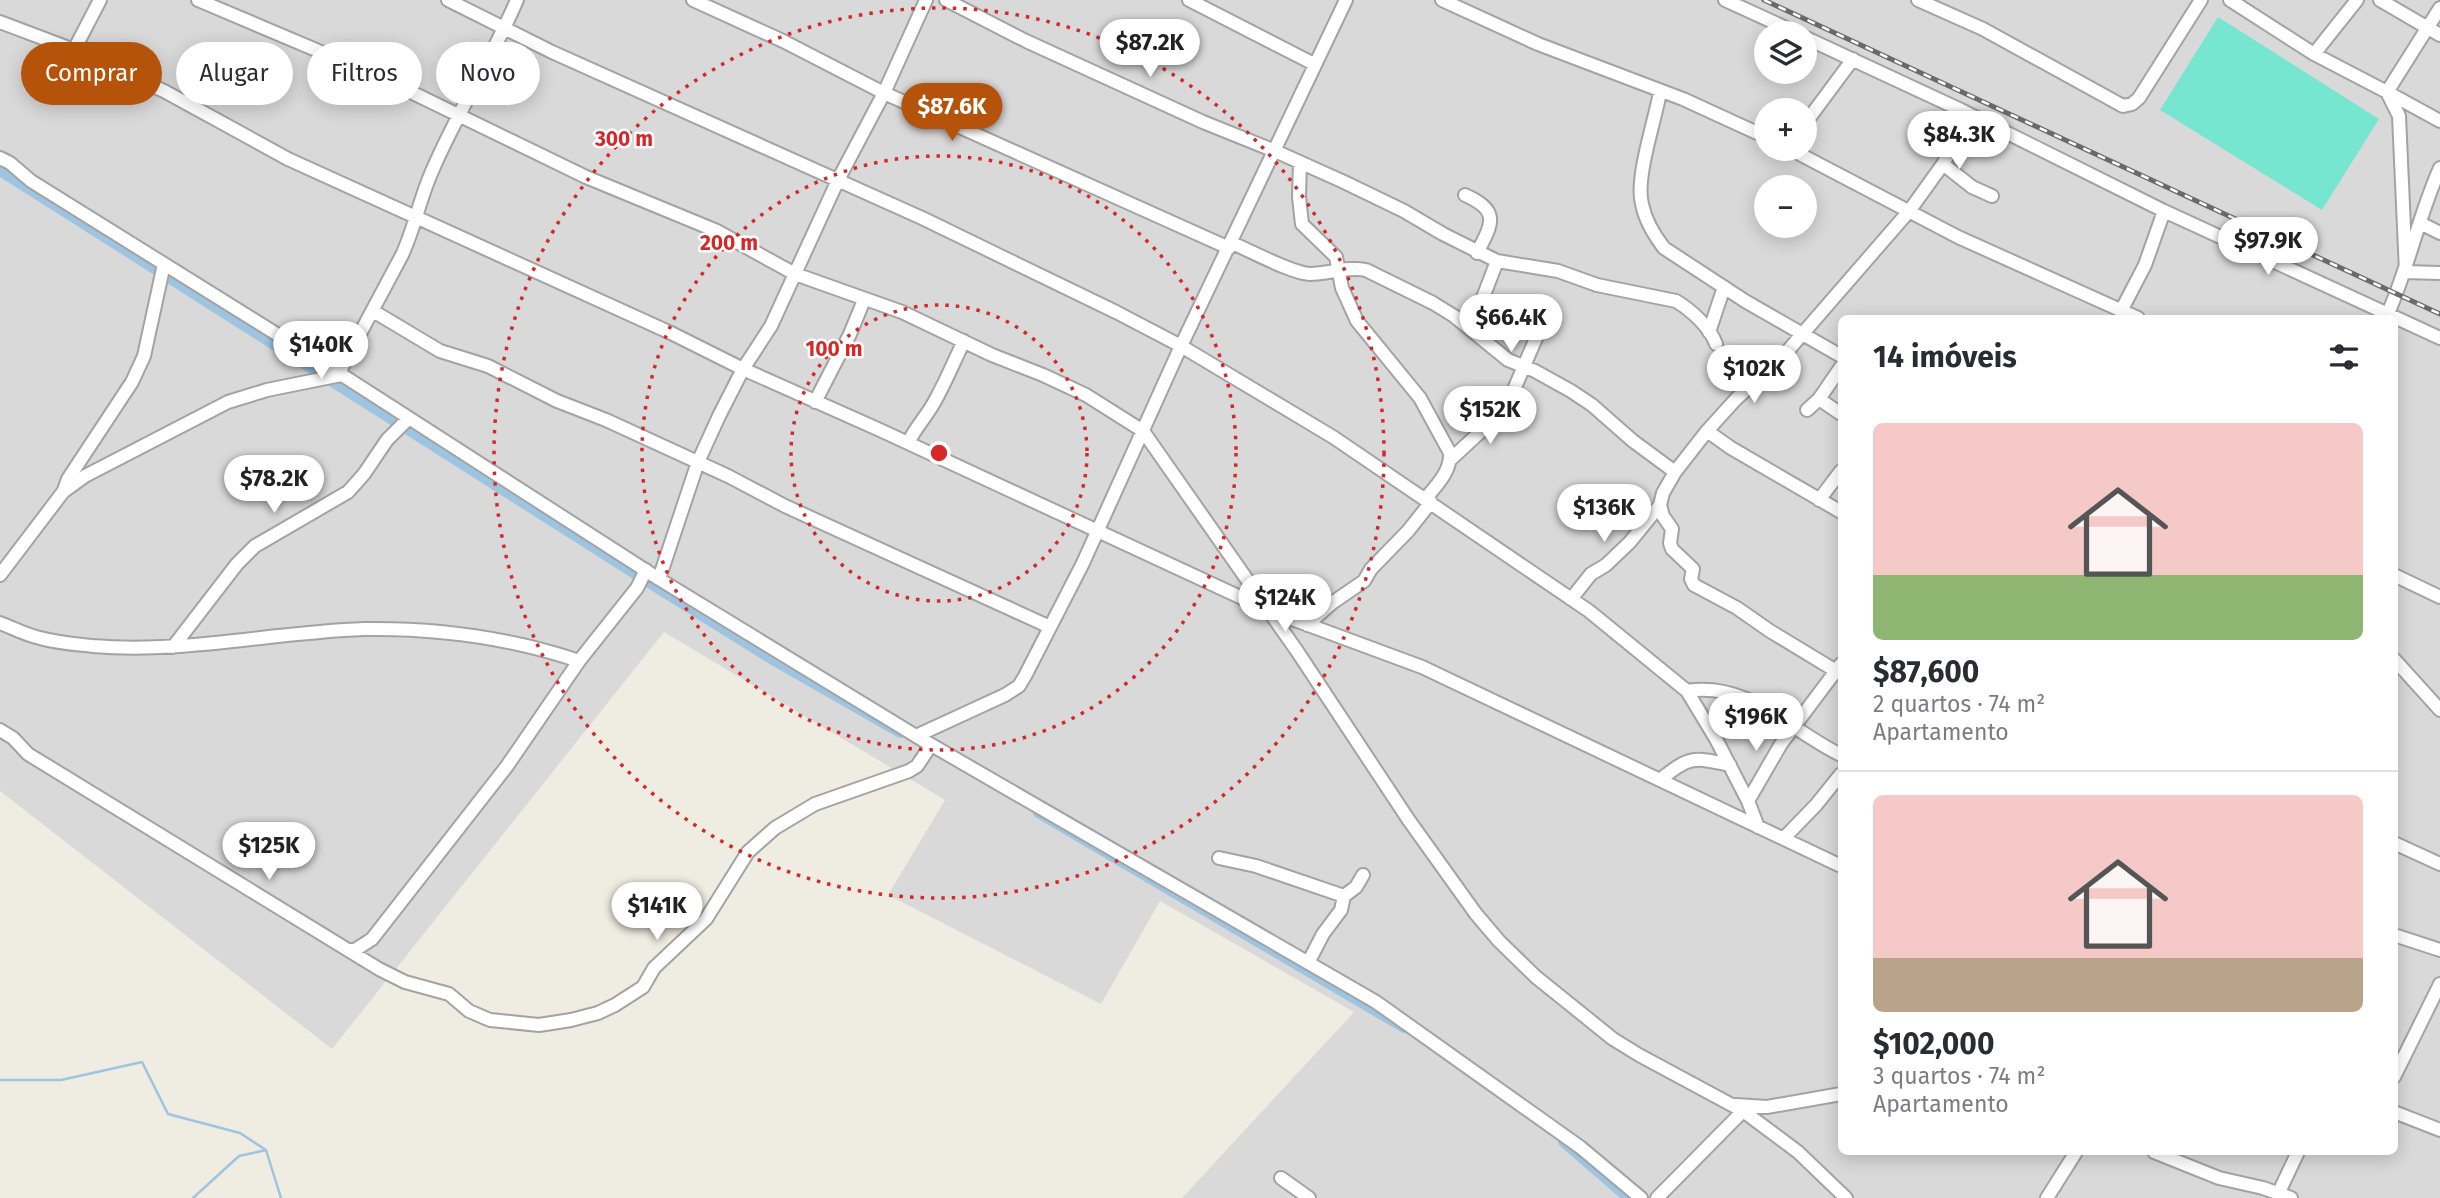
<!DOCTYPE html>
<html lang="pt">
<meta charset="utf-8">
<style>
body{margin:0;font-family:"Fira Sans",sans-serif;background:#f7f7f7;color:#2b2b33;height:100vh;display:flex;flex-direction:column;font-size:26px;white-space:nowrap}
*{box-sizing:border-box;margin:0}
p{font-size:23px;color:#7c7c81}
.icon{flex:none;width:38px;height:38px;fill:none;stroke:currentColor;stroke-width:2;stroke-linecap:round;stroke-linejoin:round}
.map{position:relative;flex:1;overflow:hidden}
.drawer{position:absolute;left:1838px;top:315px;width:560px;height:840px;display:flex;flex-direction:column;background:#fff;border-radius:10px;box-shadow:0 4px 18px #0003}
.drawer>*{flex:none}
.banner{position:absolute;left:21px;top:42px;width:665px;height:63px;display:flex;gap:14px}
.controls{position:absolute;left:1754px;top:21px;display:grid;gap:14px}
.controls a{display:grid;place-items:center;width:63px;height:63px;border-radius:50%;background:#fff;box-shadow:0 4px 18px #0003;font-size:35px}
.price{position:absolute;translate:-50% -60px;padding:0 16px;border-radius:24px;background:#fff;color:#222;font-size:23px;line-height:46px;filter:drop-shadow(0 2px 4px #0008)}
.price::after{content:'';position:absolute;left:50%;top:42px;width:21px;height:16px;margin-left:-10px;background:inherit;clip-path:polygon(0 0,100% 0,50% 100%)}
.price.on{background:#b45309;color:#fff}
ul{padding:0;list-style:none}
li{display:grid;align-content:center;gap:14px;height:371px;padding:0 35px}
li+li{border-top:2px solid #e1e1e2}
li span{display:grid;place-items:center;height:217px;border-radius:10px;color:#555}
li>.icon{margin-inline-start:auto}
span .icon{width:126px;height:126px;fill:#fffc;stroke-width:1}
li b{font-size:30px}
h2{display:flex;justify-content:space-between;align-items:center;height:84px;padding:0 35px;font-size:30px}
.pill{padding:0 24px;border-radius:32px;background:#fff;box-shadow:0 4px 18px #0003;font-size:24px;line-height:63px}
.pill.on{background:#b45309;color:#fff}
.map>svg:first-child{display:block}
.residential{fill:#dad9d9;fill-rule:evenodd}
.pitch{fill:#77e6d0}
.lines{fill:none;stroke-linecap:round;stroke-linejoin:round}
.stream{stroke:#9dc4e1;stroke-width:2.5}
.canal{stroke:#9dc4e1;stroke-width:10}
.minor-casing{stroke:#a3a3a3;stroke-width:16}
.minor{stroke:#fff;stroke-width:12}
.rail-casing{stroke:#6a6a6a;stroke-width:5}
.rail{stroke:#fff;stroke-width:2.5;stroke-dasharray:8;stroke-linecap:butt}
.ring{fill:none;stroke:#d62828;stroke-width:3.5;stroke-dasharray:3.5 7}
.centre{fill:#d62828;stroke:#fff;stroke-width:3.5}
.ring-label{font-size:21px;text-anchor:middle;font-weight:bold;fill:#d62828;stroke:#fff;stroke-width:5;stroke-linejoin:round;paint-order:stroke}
</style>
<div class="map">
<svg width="2440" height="1198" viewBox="0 0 2440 1198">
<rect width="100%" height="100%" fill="#efede1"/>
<path class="residential" d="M 0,0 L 2440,0 L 2440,1198 L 1182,1198 L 1354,1012 L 1160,901 L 1101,1004 L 888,895 L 945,800 L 664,632 L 332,1049 L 0,791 ZM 1766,33 L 1804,33 L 1804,72 L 1766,72 ZM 1766,110 L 1804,110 L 1804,149 L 1766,149 ZM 1766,187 L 1804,187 L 1804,226 L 1766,226 ZM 1841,318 L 2394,318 L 2394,1152 L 1841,1152 Z"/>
<path class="pitch" d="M 2218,17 L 2379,119 L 2322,210 L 2160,110 Z"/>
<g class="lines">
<path class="stream" d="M 0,1080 L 61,1080 L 142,1062 L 168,1114 L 240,1133 L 266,1150 L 281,1198
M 193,1198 L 239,1156 L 266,1150"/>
<path class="canal" d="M 0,171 L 649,583 L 776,662 L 900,733
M 1038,813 L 1404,1028
M 1563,1142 L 1628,1198"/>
<defs>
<path id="minor" d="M 198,0 L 380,77 L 586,177 L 717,231 L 795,274 L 902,312 L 992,355 L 1043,375 L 1086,395 L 1143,431 L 1297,651 L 1408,819 L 1476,914 L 1499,941 L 1536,977 L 1613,1039 L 1639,1055 L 1743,1111 L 1798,1152 L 1846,1198
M 448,0 L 552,52 L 922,218 L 1116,312 L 1181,346 L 1333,437 L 1589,611 L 1687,691 L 1716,739 L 1748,801 L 1758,827
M 693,0 L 783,41 L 884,93 L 1229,248
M 926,0 L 884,93 L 838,180 L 771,326 L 743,369 L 719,416 L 698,462 L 659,579 L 916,736 L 1376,1002 L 1580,1147 L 1641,1198
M 946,0 L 1026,41 L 1203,122 L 1275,151 L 1344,182 L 1404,211 L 1443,234 L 1497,261 L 1558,271 L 1597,285 L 1676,301 C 1691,310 1710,327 1716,344
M 1189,0 L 1314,64
M 1442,0 L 1538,44 L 1683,99 L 1766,137
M 1725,0 L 1797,33
M 1918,0 L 1983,29 L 2123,106 L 2132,104 L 2139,98 L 2201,0
M 2230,0 L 2314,54 L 2387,92 L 2399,116 L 2406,272 L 2440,273
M 2380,0 L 2440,35
M 2440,8 L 2387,92 L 2440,121
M 0,22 L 74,50 L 105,70 L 139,80 L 164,91 L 288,159 L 671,333 L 743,369 L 880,430 L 1268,610 L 1422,667 L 1841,866
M 1804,37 L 1961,110 L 2164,211 L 2440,338
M 74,50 L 100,0
M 2314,54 L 2357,0
M 1660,92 C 1655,121 1635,178 1642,204 C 1645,220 1654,235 1664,248 L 1745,301 L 1841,356
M 1804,125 L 1853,59
M 1790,149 L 1958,237 L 2138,318
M 0,158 L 10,163 L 31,181 L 339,373 L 659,579
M 1300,162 L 1299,197 L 1302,224 L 1336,257 L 1342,288 L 1357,321 L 1420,398 L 1450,453 C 1451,471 1437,485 1426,498
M 1943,164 L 1972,187 L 1992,196
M 1465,195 C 1501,211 1492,224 1477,253
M 2420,223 L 2440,233
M 1232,243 C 1251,251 1291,273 1310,274 C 1329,274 1347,266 1366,270 L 1433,303 L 1454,316 L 1508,360 L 1535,371 L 1571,391 L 1592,405 L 1633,441 L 1675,472
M 373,311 L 440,351 L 488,366 L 557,401 L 606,420 L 728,476 L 785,506 L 1050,627
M 2121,311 L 2145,265 L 2164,211
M 2386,318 C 2408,270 2418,217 2440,168
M 1471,329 L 1497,261
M 1709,332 L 1724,287
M 339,373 L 402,255 C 415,227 420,197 433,169 C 458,111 492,58 517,0
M 1819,399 L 1841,414
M 815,402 L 850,334 L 864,300
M 1807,410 L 1819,399 L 1841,367
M 1707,431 L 1731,448 L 1841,512
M 908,443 C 916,426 929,414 937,397 C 947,379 955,359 964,341
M 1450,460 L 1506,408 L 1546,315
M 64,490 L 68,479 L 132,382 L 144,356 L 164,264
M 1819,500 L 1841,471
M 0,575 L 63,492 L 85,476 L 228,402 L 267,390 L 341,375
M 2394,575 L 2440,597
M 1571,599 L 1591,574 L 1606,565 L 1630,542 L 1660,505
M 0,623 C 13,628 26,635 40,638 C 57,643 75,644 93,646 C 184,654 273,632 364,629 C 436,628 511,638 579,661
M 1307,625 L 1332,603 L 1364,581 L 1371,569 L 1408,531 L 1431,502
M 173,647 L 237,564 L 255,546 L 348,492 L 364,474 L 387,440 L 409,418
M 2394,659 L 2440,710
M 1841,674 L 1770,631 L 1737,608 L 1694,585 L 1691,579 L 1693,569 L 1672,549 L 1670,543 L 1672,529 L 1663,516 L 1660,505 L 1663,493 L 1675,472 L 1707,431 L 1736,399 L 1785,354 L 1910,210 L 1943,164 L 1953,146 L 1961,110
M 1687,691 C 1749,681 1790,731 1841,755
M 0,730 L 13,738 L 28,754 L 379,969 L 405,982 L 449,994 L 469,1011 L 490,1020 L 539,1025 L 571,1020 L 598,1013 L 615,1005 L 643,987 L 654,968 L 706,919 L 748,852 L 775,828 L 815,804 L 909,771 L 917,766 L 931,745
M 916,736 L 1005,695 L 1019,686 L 1025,676 L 1083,563 L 1181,346 L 1346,0
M 1661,779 C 1690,756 1693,757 1730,765
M 1748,801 L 1781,744 L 1841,664
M 1784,838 L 1816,805 L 1841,774
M 2394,843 L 2440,864
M 1219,858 L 1256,866 L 1344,896
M 2394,935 L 2440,950
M 348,950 L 355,950 L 372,939 L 507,766 L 579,661 L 637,588 L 646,570
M 1308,963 L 1323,934 L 1341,910 L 1344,896 L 1356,887 L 1363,875
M 2394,1077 L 2440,984
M 1736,1105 L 1767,1107 L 1841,1094
M 2394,1112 L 2440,1130
M 2154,1152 L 2219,1178 L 2263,1188 L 2291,1198
M 1281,1178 L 1309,1198
M 2279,1192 L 2298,1152
M 1657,1198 L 1743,1111
M 2047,1198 L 2076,1152"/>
</defs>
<use href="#minor" class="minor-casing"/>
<use href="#minor" class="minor"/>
<defs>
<path id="rail" d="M 1764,0 L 2440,314"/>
</defs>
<use href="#rail" class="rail-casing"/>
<use href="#rail" class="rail"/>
</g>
<g class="ring">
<circle cx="939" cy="453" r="148"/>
<circle cx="939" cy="453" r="297"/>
<circle cx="939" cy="453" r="445"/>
</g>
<circle cx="939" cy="453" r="10" class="centre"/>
<g class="ring-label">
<text x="624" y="146">300 m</text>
<text x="729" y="250">200 m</text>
<text x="834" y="356">100 m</text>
</g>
</svg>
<div class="controls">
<a><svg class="icon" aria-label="layers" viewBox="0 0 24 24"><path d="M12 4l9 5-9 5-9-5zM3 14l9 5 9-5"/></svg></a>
<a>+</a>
<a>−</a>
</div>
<b class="price" style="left:1150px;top:79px">$87.2K</b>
<b class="price on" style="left:952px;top:143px">$87.6K</b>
<b class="price" style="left:1959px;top:171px">$84.3K</b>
<b class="price" style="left:2268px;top:277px">$97.9K</b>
<b class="price" style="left:1511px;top:354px">$66.4K</b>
<b class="price" style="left:321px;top:381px">$140K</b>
<b class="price" style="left:1754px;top:405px">$102K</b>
<b class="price" style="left:1490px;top:446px">$152K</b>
<b class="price" style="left:274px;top:515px">$78.2K</b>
<b class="price" style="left:1604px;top:544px">$136K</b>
<b class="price" style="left:1285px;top:634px">$124K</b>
<b class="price" style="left:1756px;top:753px">$196K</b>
<b class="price" style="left:269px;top:882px">$125K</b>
<b class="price" style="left:657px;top:942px">$141K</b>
<div class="banner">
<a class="pill on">Comprar</a>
<a class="pill">Alugar</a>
<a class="pill">Filtros</a>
<a class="pill">Novo</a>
</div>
<section class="drawer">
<h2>14 imóveis<svg class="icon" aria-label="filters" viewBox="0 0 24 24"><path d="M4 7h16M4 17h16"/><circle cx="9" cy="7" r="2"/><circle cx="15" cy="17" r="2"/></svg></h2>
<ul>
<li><span style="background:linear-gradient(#f6c9c9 70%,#8fb573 0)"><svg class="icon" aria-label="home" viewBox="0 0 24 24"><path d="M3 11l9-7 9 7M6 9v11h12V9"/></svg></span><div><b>$87,600</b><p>2 quartos · 74 m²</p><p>Apartamento</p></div></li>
<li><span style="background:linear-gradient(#f6c9c9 75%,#b9a48a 0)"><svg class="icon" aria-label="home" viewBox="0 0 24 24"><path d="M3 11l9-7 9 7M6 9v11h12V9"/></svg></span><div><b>$102,000</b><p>3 quartos · 74 m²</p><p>Apartamento</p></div></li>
</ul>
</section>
</div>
